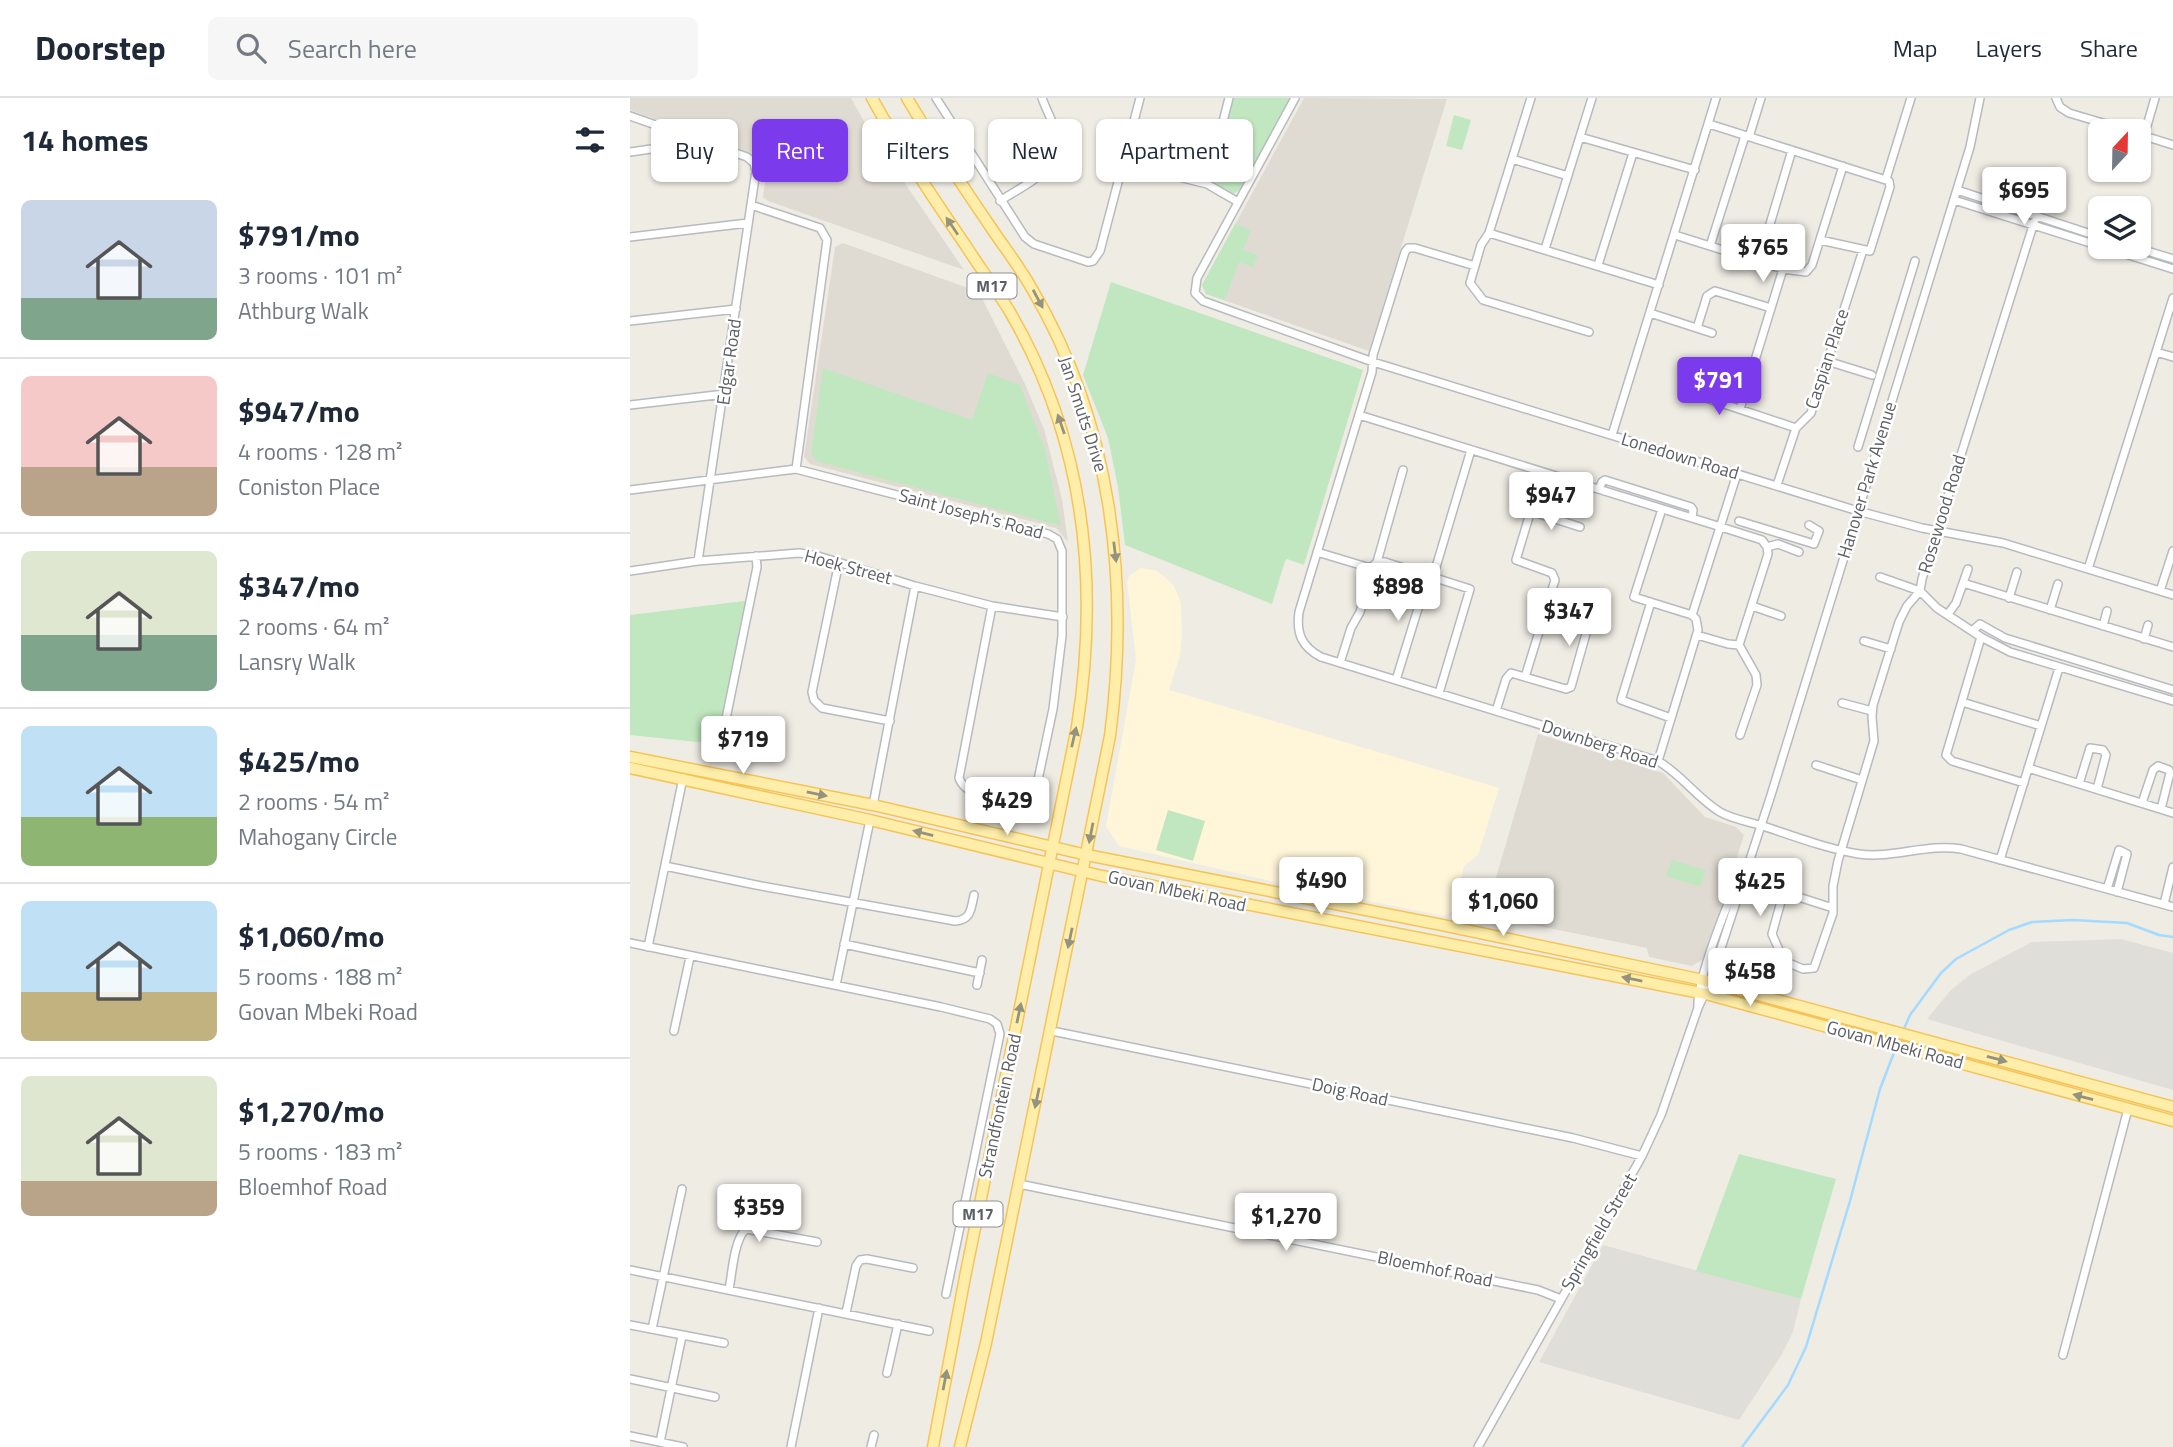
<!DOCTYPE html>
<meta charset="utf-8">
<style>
body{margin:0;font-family:"Titillium Web",sans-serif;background:#f6f6f7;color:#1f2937;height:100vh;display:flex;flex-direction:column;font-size:26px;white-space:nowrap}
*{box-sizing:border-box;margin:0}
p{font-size:23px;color:#747a83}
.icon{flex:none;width:38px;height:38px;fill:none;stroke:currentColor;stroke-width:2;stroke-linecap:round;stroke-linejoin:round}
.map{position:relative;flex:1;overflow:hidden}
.panel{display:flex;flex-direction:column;background:#fff;width:630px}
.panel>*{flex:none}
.guide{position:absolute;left:21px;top:21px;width:665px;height:63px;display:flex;gap:14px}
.needle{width:46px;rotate:22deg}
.buttons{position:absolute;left:1458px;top:21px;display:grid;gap:14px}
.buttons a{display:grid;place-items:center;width:63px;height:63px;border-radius:10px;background:#fff;box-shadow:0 2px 5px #0004;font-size:35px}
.price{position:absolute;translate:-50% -60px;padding:0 16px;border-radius:7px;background:#fff;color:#222;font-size:23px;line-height:46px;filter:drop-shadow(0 2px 4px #0008)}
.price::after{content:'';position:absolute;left:50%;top:42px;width:21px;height:16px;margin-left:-10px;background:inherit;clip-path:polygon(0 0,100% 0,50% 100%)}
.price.on{background:#7c3aed;color:#fff}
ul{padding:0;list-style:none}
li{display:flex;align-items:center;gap:21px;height:175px;padding:0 21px}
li+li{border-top:2px solid #e0e1e3}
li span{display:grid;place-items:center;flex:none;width:196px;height:140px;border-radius:10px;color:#555}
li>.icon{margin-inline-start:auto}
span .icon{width:84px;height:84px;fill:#fffc;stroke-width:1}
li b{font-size:30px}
h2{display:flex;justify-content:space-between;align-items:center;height:84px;padding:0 21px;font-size:30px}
.pill{padding:0 24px;border-radius:10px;background:#fff;box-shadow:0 2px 5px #0004;font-size:24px;line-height:63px}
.pill.on{background:#7c3aed;color:#fff}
header{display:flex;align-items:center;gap:42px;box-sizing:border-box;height:98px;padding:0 35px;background:#fff;border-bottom:2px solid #e0e1e3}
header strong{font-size:33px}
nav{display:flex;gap:38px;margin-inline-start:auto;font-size:24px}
.search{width:490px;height:63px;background:#f6f6f7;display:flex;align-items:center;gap:18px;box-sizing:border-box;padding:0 24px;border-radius:10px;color:#747a83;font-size:26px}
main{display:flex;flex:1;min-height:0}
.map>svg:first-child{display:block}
.commercial{fill:#fff5d9}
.industrial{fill:#e0ded8}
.education{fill:#dfdbd2}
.green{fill:#c1e7c0}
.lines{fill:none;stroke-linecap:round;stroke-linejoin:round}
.stream{stroke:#a4daff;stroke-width:2.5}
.minor-casing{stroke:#b7babe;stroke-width:10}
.major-casing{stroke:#f5c457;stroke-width:13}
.minor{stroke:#fff;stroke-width:7}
.major{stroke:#ffeea9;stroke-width:10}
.oneway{fill:#95927d}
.labels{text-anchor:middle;stroke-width:5;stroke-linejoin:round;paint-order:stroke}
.shield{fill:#fff;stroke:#8d9093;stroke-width:2}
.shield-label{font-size:16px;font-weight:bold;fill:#5c6065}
.street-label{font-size:18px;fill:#5c6065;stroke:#fff}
</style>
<header>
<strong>Doorstep</strong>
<div class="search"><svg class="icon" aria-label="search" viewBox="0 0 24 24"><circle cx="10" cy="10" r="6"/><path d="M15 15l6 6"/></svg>Search here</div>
<nav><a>Map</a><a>Layers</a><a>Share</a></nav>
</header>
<main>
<section class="panel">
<h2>14 homes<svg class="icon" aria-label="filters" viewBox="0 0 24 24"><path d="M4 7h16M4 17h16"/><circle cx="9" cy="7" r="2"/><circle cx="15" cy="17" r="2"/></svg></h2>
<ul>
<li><span style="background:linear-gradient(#c9d6e8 70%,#7fa58c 0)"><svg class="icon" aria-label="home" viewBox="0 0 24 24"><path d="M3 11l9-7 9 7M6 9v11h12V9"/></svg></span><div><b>$791/mo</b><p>3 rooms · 101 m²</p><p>Athburg Walk</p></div></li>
<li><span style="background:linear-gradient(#f6c9c9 65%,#b9a48a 0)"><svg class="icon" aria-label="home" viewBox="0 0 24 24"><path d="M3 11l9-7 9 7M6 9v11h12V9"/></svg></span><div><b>$947/mo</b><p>4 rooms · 128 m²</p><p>Coniston Place</p></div></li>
<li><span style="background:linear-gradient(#dfe7d0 60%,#7fa58c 0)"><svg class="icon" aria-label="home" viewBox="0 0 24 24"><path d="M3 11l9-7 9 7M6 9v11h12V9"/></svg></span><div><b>$347/mo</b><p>2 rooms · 64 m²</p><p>Lansry Walk</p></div></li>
<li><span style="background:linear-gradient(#bfe0f5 65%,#8fb573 0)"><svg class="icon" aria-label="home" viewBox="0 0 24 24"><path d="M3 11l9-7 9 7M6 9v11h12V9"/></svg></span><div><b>$425/mo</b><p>2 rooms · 54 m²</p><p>Mahogany Circle</p></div></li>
<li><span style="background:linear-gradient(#bfe0f5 65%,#c2b280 0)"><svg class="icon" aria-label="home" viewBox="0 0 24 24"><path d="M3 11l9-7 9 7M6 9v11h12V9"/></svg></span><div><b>$1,060/mo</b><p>5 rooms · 188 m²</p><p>Govan Mbeki Road</p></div></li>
<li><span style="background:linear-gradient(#dfe7d0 75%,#b9a48a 0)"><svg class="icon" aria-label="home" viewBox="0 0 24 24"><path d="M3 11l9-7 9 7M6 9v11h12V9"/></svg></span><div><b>$1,270/mo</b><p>5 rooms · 183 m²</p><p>Bloemhof Road</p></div></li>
</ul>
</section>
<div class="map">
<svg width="1543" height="1349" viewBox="0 0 1543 1349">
<rect width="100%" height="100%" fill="#efece4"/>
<path class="commercial" d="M 511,470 L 527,473 L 537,481 L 544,488 L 551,505 L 552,537 L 550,557 L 539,592 L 869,690 L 848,757 L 834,768 L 825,812 L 814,818 L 650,785 L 489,748 L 476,728 L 506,562 L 497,484 L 499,478 Z"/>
<path class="industrial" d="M 1491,841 L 1543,855 L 1543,992 L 1297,921 L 1321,892 L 1341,876 L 1402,844 Z
M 973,1147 L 1171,1201 L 1163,1234 L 1152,1256 L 1109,1322 L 909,1264 Z"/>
<path class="education" d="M 0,0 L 221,0 L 240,34 L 334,172 L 138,103 L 133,99 L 138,61 L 0,12 Z
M 674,0 L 817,1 L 739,253 L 576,196 L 572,187 Z
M 213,145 L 349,194 L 395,286 L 414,331 L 432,401 L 438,444 L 426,430 L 180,366 L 174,359 L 205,149 Z
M 908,636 L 1033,675 L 1075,719 L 1106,729 L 1114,737 L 1075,860 L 1062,868 L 1019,859 L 1017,850 L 855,817 Z"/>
<path class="green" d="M 603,0 L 660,0 L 611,91 L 603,96 L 584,86 L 582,79 Z
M 824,17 L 841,22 L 832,52 L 816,48 Z
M 605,126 L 621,132 L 613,152 L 628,157 L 623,169 L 609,164 L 595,202 L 576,196 L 572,187 Z
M 481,184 L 733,272 L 674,467 L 657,461 L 655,463 L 642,506 L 495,447 L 488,389 L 478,340 L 453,277 Z
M 193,270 L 342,322 L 358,275 L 390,287 L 415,351 L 431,428 L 186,363 L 181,355 Z
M 122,502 L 96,647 L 0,637 L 0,517 Z
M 538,712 L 575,723 L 563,763 L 526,752 Z
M 1042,762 L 1076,772 L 1070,789 L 1036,778 Z
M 1109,1056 L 1206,1081 L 1171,1201 L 1066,1173 Z"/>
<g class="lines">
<path class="stream" d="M 1273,933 L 1280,917 L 1311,875 L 1326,861 L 1379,832 L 1402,824 L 1443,822 L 1497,825 L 1529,837 L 1543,839
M 1112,1349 L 1158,1287 L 1176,1249 L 1220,1103 L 1250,991 L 1265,952"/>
<defs>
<path id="minor" d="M 306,0 L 395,139 L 404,146 L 458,164 L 463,163 L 470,153 L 510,0
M 665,0 L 567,180 L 565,195 L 573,203 L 743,264 L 1228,413 L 1292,430 L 1373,445 L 1543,497
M 901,0 L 859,135 L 851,147 L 840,185 L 853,202 L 959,234
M 1426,0 L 1430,9 L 1439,15 L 1500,33
M 0,18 L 117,59 L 124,65 L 126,73 L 68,463
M 1079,26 L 1259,83 L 1260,89 L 1240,153 L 1190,142
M 1508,36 L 1543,47
M 1514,38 L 1525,0
M 950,39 L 1065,72
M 1119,39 L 1131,0
M 0,54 L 28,50 L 36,31
M 882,61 L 938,78
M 493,65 L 577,86 L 608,104
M 1256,81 L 1281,0
M 577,86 L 599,0
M 1327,92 L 1470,139
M 1324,102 L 1543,171
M 370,103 C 390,89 434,71 428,42 C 425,27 417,14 412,0
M 121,107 L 190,130 L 197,142 L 166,371
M 859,135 L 1029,187
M 1045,137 L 1153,171 L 1176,174 L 1182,167 L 1213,68
M 0,139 L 118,125
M 1080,148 L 1115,38
M 1504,149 L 1543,161
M 915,151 L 962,0
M 1129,163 L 1162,52
M 968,167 L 1003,55
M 845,168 L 785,150 L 778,150 L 775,154 L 743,257 L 742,274 L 669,514 C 666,536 672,549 691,559 L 1028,663 C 1052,677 1067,700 1090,714 C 1104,722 1122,724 1136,729 C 1166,739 1198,751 1229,756 C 1263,761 1297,745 1331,751 L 1543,809
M 1020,215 L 1082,235
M 0,223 L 106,211
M 1067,230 L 1077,198 L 1085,193 L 1141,210
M 1526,254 L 1543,259
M 1197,263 L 1242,277
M 1076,300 L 1166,330
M 0,307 L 95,296
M 1110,311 L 1153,171
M 729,317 L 1091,429 L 1132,442 L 1137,449
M 1166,330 L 1181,315 L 1233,152
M 982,337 L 1086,0
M 1228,349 L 1285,163
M 1147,387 L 1166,330
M 969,391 L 972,384 L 975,382 L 1061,409 L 1063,412 L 1062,420
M 0,392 L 166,371 L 418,436 L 427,441 L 432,453 L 432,538 L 423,611 L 405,696 L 400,702 L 392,705 C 374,701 336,701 329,680 L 362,508
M 1032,411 L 1004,499 L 1062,517
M 900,413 L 950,429
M 1109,423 L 1184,446 L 1189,433 L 1179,427
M 1137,449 L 1148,446 L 1169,454
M 687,454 L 737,469 L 742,469 L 747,464 L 755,464 L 840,491 L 809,595
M 209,464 L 182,594 L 184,602 L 192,610 L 260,623
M 747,464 L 773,372
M 1458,471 L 1543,200
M 0,473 L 68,463 L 169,455 L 188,458 L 285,488 L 362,508 L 433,519
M 803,479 L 841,352
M 1250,479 L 1290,493 L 1307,510 L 1351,539 L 1380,554 L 1543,603
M 1333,485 L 1543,549
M 1530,493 L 1543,453
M 1379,500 L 1387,474
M 1021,504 L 991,602 L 1041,620
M 1122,508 L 1151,518
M 1420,512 L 1428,486
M 1318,516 L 1326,505 L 1338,471
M 1062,517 L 1107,376
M 1473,528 L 1477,513
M 1342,533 L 1350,526 L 1375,540 L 1543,592
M 1067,537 L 1098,546 L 1109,547
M 1351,539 L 1316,657 L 1322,663 L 1394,685
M 1514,541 L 1518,527
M 1234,543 L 1261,551
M 1109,547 L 1138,456 L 1137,449
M 1109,547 L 1126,577 L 1127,587 L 1110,637
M 710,565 L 721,530 L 730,514 L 742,469
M 895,579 L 925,482 L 922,475 L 886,462 L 904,402 L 924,378
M 766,582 L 798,478
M 1332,604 L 1411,628
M 1212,605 L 1242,613
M 866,613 L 876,581 L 881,575 L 936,591 L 941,589 L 961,518 L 918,506
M 90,650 L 127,469 L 126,458
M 1028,663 L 1068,532 L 1066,521 L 1062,517
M 1186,667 L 1232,682
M 1398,670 L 1543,715
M 1449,686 L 1460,650 L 1473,652 L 1476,657 L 1467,691
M 1512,705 L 1523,672 L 1528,668 L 1539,672 L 1540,675 L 1531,711
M 243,707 L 285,488
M 1370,762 L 1429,570
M 35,768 L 126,787 L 325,823 C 341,822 341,811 344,797
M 1477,791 L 1489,752 L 1497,756 L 1487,794
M 1534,806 L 1543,769
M 1203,810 L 1159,796 L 1152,800 L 1142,836 L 1154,863 L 1173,871 L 1184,870 L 1203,815 L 1203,788 L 1208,763 L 1244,643 L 1242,619 L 1243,607 L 1269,524 L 1277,508 L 1290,493 L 1292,481 L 1406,118
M 0,845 L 311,909 L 360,921 L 367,926 L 370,936 L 316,1196
M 214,846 L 350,875
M 18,849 L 53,680
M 206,887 L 240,722
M 347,887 L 352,862
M 1068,910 C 1066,883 1098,802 1112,776
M 44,933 L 60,859
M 427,934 L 943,1040 L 1012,1058
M 389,1086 L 908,1192 L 931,1201
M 0,1172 L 299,1233
M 99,1192 C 102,1176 104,1141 116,1131 L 187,1144
M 216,1215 L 226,1168 L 230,1162 L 237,1161 L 283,1170
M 0,1227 L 94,1245
M 22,1231 L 52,1091
M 1433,1257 L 1498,1011
M 257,1275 L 268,1226
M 0,1281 L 85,1299
M 0,1338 L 53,1349
M 30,1344 L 52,1238
M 161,1349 L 189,1210
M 241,1349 L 244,1337
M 848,1349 L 1012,1058 L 1031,1017 L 1068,910 L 1080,884 L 1141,697 L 1340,49 L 1350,0"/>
<path id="major" d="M 242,0 C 270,51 303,100 336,148 C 350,170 366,191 380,214 C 455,343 470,483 447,629 L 335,1179 L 303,1349
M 277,0 C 304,46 334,90 364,134 C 377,153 391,171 402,191 C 482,326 500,485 480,638 L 356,1245 L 330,1349
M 0,659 L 243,707 L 457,757 L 812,827 L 1073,882 L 1543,1009
M 0,670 L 240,722 L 472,778 L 1076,896 L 1543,1023"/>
</defs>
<use href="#minor" class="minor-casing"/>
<use href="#major" class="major-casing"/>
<use href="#minor" class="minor"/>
<use href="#major" class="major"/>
</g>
<defs><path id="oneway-solid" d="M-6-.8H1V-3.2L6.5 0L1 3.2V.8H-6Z" transform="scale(1.75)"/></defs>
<g class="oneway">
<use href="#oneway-solid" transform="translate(322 128) rotate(-124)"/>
<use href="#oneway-solid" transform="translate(408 201) rotate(62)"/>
<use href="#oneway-solid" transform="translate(431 326) rotate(-109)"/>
<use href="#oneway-solid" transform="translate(485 454) rotate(83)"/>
<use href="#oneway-solid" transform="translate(444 639) rotate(-77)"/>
<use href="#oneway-solid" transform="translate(187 696) rotate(12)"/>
<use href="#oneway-solid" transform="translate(293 735) rotate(-166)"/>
<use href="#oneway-solid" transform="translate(461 735) rotate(101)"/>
<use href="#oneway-solid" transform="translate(440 840) rotate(102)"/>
<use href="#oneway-solid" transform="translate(1002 881) rotate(-169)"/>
<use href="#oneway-solid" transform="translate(389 915) rotate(-78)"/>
<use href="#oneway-solid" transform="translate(1367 961) rotate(15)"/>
<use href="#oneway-solid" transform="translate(1453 999) rotate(-165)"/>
<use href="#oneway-solid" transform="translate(407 1000) rotate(102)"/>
<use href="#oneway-solid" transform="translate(315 1282) rotate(-79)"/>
</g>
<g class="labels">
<g class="shield">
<rect x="337.5" y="175.5" width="49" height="25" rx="5"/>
<rect x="323.5" y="1103.5" width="49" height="25" rx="5"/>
</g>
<g class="shield-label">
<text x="362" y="194">M17</text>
<text x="348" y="1122">M17</text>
</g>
<g class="street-label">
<text transform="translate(1197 261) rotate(-72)" y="6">Caspian Place</text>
<text transform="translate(99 264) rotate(-82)" y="6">Edgar Road</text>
<text transform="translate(453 316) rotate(72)" y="6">Jan Smuts Drive</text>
<text transform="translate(1050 358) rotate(17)" y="6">Lonedown Road</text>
<text transform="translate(1237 382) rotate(-73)" y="6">Hanover Park Avenue</text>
<text transform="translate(341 416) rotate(15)" y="6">Saint Joseph's Road</text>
<text transform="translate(1312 416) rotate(-73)" y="6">Rosewood Road</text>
<text transform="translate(218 469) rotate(15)" y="6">Hoek Street</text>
<text transform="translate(970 646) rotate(18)" y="6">Downberg Road</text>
<text transform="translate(547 793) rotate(12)" y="6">Govan Mbeki Road</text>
<text transform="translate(1265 947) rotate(15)" y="6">Govan Mbeki Road</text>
<text transform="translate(720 994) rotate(12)" y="6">Doig Road</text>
<text transform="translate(370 1008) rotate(-78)" y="6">Strandfontein Road</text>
<text transform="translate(969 1134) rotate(-60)" y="6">Springfield Street</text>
<text transform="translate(805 1171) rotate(12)" y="6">Bloemhof Road</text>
</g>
</g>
</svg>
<div class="buttons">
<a><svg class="needle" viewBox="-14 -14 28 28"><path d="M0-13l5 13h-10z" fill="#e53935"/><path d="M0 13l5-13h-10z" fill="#747a83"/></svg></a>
<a><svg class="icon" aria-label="layers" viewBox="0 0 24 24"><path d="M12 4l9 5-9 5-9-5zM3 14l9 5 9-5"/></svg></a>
</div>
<b class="price" style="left:1394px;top:129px">$695</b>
<b class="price" style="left:1133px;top:186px">$765</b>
<b class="price on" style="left:1089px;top:319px">$791</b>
<b class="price" style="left:921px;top:434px">$947</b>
<b class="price" style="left:768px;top:525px">$898</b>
<b class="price" style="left:939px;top:550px">$347</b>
<b class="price" style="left:113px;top:678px">$719</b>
<b class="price" style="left:377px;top:739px">$429</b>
<b class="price" style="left:691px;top:819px">$490</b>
<b class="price" style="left:1130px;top:820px">$425</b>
<b class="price" style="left:873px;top:840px">$1,060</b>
<b class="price" style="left:1120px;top:910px">$458</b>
<b class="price" style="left:129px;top:1146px">$359</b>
<b class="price" style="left:656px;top:1155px">$1,270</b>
<div class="guide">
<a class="pill">Buy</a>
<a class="pill on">Rent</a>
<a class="pill">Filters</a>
<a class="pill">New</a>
<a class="pill">Apartment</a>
</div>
</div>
</main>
